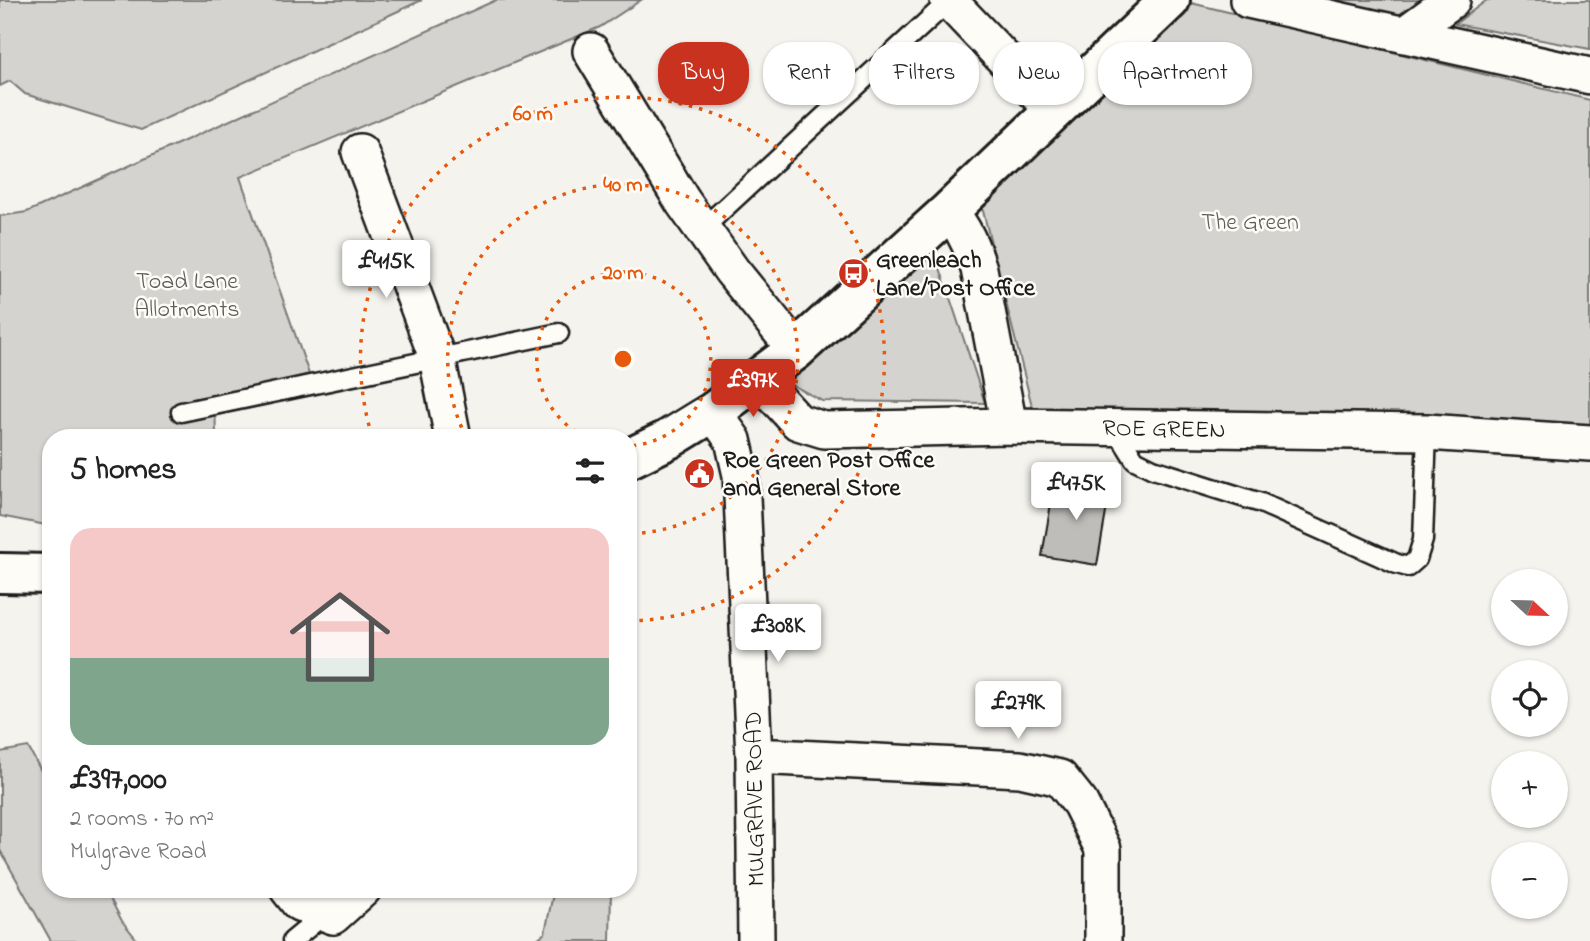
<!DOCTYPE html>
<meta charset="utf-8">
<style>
body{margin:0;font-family:"Indie Flower",sans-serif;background:#f6f6f6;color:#222;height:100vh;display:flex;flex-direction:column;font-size:26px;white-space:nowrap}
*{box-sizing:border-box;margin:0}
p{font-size:23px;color:#767676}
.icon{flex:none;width:38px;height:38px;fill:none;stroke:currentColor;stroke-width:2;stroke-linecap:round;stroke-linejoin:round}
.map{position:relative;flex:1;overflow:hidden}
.panel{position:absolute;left:42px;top:429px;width:595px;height:469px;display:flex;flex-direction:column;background:#fff;border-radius:28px;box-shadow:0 2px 5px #0004}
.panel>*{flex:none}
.hud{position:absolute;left:658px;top:42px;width:665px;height:63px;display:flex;gap:14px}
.needle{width:46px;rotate:112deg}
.fabs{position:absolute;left:1491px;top:569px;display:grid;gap:14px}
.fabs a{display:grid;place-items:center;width:77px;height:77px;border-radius:50%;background:#fff;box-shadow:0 2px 5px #0004;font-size:35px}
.price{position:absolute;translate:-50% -60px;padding:0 16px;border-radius:7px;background:#fff;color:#222;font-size:23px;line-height:46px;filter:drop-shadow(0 2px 4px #0008)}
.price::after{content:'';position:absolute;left:50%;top:42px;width:21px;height:16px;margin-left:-10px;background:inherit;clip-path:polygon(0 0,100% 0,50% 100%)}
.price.selected{background:#c8321e;color:#fff}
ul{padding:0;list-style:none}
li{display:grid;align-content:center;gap:14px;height:371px;padding:0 28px}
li+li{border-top:2px solid #e0e0e0}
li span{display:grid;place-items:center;height:217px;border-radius:21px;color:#555}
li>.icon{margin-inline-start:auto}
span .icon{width:126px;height:126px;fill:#fffc;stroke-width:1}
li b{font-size:30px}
h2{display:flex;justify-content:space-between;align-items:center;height:84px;padding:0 28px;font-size:30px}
.chip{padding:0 24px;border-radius:28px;background:#fff;box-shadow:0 2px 5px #0004;font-size:24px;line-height:63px}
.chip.selected{background:#c8321e;color:#fff}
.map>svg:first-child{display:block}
.green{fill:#d4d3cf;stroke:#787876;stroke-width:2}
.building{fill:#bebdba;stroke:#1c1c1c;stroke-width:2}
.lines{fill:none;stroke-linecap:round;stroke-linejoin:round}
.lane-casing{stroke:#1c1c1c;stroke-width:23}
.street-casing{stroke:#1c1c1c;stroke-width:40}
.secondary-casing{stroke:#1c1c1c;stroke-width:44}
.lane{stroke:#fdfcf7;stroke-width:18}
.street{stroke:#fdfcf7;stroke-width:35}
.secondary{stroke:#fdfcf7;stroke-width:38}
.ring{fill:none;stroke:#e8590c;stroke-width:3.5;stroke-dasharray:3.5 7}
.labels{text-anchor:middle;stroke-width:5;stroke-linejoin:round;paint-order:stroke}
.park-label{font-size:24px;fill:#5c5c5b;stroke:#fdfcf7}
.poi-label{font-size:24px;font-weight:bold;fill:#1c1c1c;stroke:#fdfcf7;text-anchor:start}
.street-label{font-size:24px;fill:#1c1c1c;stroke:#fdfcf7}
.centre{fill:#e8590c;stroke:#fdfcf7;stroke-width:3.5}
.ring-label{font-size:21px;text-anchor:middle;font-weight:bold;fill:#e8590c;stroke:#fdfcf7;stroke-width:5;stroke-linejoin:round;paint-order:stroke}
</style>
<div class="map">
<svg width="1590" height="941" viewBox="0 0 1590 941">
<rect width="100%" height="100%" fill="#f4f3ee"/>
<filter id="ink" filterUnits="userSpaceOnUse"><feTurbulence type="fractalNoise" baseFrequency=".0143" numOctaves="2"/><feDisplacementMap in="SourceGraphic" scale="14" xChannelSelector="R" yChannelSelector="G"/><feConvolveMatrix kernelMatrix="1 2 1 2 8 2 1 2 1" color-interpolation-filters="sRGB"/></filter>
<g filter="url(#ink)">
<path class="green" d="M 0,0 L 422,0 L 141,130 L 25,94 L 10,81 L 0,86 Z
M 496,0 L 641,0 L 600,27 L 240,177 L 309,374 L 215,398 L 216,437 L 51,438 L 51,526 L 0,516 L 0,216 L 27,212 Z
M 1330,0 L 1428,0 L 1405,18 Z
M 1487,0 L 1590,0 L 1590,49 L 1455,24 Z
M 1187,2 L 1590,100 L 1590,436 L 1033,410 L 981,203 Z
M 933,247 L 985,403 L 822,401 L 783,380 Z
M 28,747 L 51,789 L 51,889 L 105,889 L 122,921 L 138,941 L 51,941 L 0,850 L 0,752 Z
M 554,889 L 611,889 L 610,941 L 534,941 L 545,933 Z"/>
<path class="building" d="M 1055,480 L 1110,489 L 1097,565 L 1042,556 Z"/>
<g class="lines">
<defs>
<path id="lane" d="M 702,229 L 950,0
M 181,412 L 559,333
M 1119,427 L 1125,444 L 1135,460 L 1153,469 L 1261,503 L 1397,564 L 1408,567 L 1417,559 L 1423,540 L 1427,432
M 292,941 L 326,913"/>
<path id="street" d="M 948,0 L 1054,111
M 1248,0 L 1590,76
M 1404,35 L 1452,0
M 591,51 L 683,202 L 732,271 L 796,350
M 360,152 L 437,357 L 453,438
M 949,211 C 964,228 972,247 979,269 L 1009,426
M 758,378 L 798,422 L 824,430 L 1009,426 L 1427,432 L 1590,443
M 713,412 L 733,440 L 741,475 L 754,756 L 756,941
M 754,756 L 1020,769 L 1060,778 L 1080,803 L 1103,849 L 1103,941
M 288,889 L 299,903 L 333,916 L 363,889"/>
<path id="secondary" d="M 628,459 L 669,439 L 713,412 L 796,350 L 949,211 L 1170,0
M 0,573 L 51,574"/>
</defs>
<use href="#lane" class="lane-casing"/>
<use href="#street" class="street-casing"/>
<use href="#secondary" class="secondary-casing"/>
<use href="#lane" class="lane"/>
<use href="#street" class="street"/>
<use href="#secondary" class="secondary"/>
</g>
</g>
<g class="ring">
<path d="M585 437A87 87 0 1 1 628 446"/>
<path d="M466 437A175 175 0 1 1 629 534"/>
<path d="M372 436A262 262 0 1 1 630 621"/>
</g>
<defs>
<symbol id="bus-disc" viewBox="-11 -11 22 22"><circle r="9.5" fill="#c8321e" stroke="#fdfcf7"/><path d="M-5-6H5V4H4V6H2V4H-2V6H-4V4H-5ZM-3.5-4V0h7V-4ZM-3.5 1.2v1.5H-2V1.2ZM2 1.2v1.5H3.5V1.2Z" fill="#fff"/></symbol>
<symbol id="civic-disc" viewBox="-11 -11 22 22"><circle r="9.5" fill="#c8321e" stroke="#fdfcf7"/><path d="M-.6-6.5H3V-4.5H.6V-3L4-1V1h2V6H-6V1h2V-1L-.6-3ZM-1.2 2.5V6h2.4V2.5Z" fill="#fff"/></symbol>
</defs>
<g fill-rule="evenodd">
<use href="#bus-disc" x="836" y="256" width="35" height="35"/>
<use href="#civic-disc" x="682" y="456" width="35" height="35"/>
</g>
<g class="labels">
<g class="park-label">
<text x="1250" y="229">The Green</text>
<text x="187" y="288">Toad Lane<tspan x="187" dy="28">Allotments</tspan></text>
</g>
<g class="poi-label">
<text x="876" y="267">Greenleach<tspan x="876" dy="28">Lane/Post Office</tspan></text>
<text x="723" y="467">Roe Green Post Office<tspan x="723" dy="28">and General Store</tspan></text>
</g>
<g class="street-label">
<text transform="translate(1164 428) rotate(1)" y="8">ROE GREEN</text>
<text transform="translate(754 799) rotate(-91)" y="8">MULGRAVE ROAD</text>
</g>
</g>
<circle cx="623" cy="359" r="10" class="centre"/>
<g class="ring-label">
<text x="533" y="120">60 m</text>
<text x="623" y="191">40 m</text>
<text x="623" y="279">20 m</text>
</g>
</svg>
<div class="fabs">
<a><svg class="needle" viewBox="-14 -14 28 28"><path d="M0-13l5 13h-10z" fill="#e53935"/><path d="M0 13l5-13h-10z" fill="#767676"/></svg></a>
<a><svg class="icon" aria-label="locate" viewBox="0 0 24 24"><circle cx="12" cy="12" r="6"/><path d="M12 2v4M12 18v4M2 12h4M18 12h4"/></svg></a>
<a>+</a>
<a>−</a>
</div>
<b class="price" style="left:386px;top:300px">£415K</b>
<b class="price selected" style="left:753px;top:419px">£397K</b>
<b class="price" style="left:1076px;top:522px">£475K</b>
<b class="price" style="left:778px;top:664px">£308K</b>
<b class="price" style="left:1018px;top:741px">£279K</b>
<div class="hud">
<a class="chip selected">Buy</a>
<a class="chip">Rent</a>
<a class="chip">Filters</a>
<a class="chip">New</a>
<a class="chip">Apartment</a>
</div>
<section class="panel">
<h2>5 homes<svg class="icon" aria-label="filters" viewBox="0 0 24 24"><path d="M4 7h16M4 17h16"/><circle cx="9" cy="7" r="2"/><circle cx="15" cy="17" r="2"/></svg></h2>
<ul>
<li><span style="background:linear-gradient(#f6c9c9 60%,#7fa58c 0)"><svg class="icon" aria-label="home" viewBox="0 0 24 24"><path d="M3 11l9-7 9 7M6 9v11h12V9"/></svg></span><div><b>£397,000</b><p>2 rooms · 70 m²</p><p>Mulgrave Road</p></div></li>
</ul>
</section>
</div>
